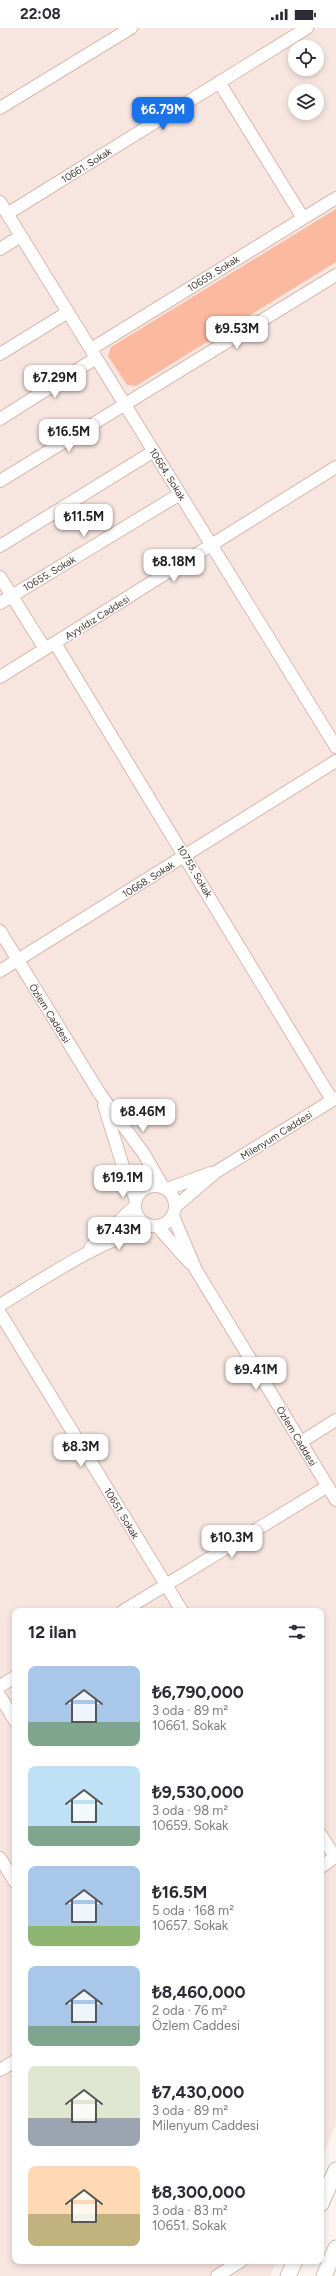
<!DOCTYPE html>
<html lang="tr">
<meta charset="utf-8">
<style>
body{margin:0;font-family:Figtree,sans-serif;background:#f7f7f7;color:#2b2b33;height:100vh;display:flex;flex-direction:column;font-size:15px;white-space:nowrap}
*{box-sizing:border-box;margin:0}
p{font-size:13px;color:#7c7c81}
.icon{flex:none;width:22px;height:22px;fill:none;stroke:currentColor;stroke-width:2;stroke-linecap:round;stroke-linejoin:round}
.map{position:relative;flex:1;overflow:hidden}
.panel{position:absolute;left:12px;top:1580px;width:312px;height:656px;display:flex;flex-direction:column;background:#fff;border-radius:8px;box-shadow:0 2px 6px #0003}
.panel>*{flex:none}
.tools{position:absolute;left:288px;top:12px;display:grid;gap:8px}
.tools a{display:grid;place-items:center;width:36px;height:36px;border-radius:50%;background:#fff;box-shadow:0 2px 6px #0003;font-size:20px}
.price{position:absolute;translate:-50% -34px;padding:0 9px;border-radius:8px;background:#fff;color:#222;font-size:13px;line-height:26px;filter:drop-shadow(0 1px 2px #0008)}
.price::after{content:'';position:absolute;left:50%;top:24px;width:12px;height:9px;margin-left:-6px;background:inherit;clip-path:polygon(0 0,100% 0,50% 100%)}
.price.selected{background:#1a73e8;color:#fff}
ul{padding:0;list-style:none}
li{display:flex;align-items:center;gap:12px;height:100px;padding:0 16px}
li span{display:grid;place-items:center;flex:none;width:112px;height:80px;border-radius:8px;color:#555}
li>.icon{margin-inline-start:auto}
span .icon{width:48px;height:48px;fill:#fffc;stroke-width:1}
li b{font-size:17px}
h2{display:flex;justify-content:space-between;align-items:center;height:48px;padding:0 16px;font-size:17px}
.status{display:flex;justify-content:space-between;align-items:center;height:28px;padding:0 20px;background:#fff;direction:ltr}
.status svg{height:11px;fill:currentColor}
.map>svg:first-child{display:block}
.built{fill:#f7e6e0;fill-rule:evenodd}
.green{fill:#fbb9a0}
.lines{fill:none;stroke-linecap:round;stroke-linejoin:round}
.minor-casing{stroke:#d9b9ad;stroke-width:14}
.major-casing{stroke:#d9b9ad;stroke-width:17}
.minor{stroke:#fff;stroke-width:12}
.major{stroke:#fff;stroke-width:15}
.labels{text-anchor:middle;stroke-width:3;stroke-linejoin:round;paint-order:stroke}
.street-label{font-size:10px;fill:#41342f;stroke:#fff}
</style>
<div class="status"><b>22:08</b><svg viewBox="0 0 49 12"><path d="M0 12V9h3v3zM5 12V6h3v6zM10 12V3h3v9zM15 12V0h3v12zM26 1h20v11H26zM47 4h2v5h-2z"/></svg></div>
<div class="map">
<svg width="336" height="2248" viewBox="0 0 336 2248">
<rect width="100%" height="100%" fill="#fbf4f1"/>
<path class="built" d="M 0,0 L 336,0 L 336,2097 L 321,2132 L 321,1583 L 15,1583 L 15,2233 L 277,2233 L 270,2248 L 0,2248 ZM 295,19 L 317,19 L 317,41 L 295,41 ZM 295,63 L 317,63 L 317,85 L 295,85 Z"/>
<path class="green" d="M 336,181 L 336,234 L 136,358 L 127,357 L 108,328 L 111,319 Z"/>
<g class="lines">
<defs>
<path id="minor" d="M 219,54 L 303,190
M 0,80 L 131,0
M 0,174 L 336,719
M 7,186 L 307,0
M 0,221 L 21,208
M 91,321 L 336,170
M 0,326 L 68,284
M 0,391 L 96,330
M 0,453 L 336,247
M 0,518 L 154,423
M 0,549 L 45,621
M 0,575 L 180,466
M 55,615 L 332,1072
M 0,649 L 336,439
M 0,903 L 100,1066 L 144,1126 L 163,1159
M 0,943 L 336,733
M 104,1077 L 126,1148 L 136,1172
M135 1178a20 20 0 1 1 40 0a20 20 0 1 1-40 0Z
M 167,1161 L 211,1145
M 175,1179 L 216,1144 L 336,1070
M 173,1188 L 196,1242 L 336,1472
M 157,1198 L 190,1235
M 90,1220 L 135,1178
M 0,1277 C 48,1248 96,1215 150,1198
M 0,1285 L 182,1583
M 301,1414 L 336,1392
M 123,1583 L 328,1458
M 0,1658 L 15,1649
M 0,1668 L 15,1693
M 321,1807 L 335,1829
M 0,1830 L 15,1854
M 321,1839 L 336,1828
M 0,2042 L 15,2033
M 217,2248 L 241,2233"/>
<path id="major" d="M 321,2176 L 336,2142
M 288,2248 L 295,2233
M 324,2248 L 336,2220"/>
</defs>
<use href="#minor" class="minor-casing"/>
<use href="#major" class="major-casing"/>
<use href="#minor" class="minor"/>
<use href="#major" class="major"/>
</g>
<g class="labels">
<g class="street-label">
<text transform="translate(86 137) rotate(-32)" y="4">10661. Sokak</text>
<text transform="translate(213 245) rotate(-32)" y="4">10659. Sokak</text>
<text transform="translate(168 446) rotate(58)" y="4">10664. Sokak</text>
<text transform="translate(49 545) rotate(-31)" y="4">10655. Sokak</text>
<text transform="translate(97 589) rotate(-32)" y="4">Ayyıldız Caddesi</text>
<text transform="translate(195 843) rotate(59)" y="4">10755. Sokak</text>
<text transform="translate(148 851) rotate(-32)" y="4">10668. Sokak</text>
<text transform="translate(50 985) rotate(58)" y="4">Özlem Caddesi</text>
<text transform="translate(276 1107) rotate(-32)" y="4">Milenyum Caddesi</text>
<text transform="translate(297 1408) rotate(59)" y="4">Özlem Caddesi</text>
<text transform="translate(122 1485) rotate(59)" y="4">10651. Sokak</text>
</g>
</g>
</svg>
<div class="tools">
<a><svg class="icon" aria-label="locate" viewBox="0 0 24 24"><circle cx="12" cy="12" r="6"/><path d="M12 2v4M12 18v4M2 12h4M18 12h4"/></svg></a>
<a><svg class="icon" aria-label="layers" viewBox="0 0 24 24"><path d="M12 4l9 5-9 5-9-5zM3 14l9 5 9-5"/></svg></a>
</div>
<b class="price selected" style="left:163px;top:103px">₺6.79M</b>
<b class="price" style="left:237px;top:322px">₺9.53M</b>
<b class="price" style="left:55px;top:371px">₺7.29M</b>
<b class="price" style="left:69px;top:425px">₺16.5M</b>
<b class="price" style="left:84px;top:510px">₺11.5M</b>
<b class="price" style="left:174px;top:555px">₺8.18M</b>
<b class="price" style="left:143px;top:1105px">₺8.46M</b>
<b class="price" style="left:123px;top:1171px">₺19.1M</b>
<b class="price" style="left:119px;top:1223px">₺7.43M</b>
<b class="price" style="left:256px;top:1363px">₺9.41M</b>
<b class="price" style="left:81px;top:1440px">₺8.3M</b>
<b class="price" style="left:232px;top:1531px">₺10.3M</b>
<section class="panel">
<h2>12 ilan<svg class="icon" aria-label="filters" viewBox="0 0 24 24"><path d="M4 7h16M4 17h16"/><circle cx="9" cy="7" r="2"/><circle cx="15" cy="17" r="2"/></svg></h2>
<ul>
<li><span style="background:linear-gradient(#a9c7e8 70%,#7fa58c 0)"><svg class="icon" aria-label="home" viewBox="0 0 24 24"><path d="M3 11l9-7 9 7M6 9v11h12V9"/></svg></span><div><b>₺6,790,000</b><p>3 oda · 89 m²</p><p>10661. Sokak</p></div></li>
<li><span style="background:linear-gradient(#bfe0f5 75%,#7fa58c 0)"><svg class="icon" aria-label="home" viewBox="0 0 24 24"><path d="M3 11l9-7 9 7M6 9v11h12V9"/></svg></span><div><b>₺9,530,000</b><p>3 oda · 98 m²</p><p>10659. Sokak</p></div></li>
<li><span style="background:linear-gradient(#a9c7e8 75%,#8fb573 0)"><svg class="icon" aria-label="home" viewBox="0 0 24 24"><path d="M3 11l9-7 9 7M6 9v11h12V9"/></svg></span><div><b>₺16.5M</b><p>5 oda · 168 m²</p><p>10657. Sokak</p></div></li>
<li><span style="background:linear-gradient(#a9c7e8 75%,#7fa58c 0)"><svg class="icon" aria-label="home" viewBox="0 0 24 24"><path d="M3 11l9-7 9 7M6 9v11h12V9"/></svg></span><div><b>₺8,460,000</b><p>2 oda · 76 m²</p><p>Özlem Caddesi</p></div></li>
<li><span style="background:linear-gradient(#dfe7d0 65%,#9aa5b1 0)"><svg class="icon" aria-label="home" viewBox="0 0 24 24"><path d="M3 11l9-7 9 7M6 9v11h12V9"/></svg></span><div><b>₺7,430,000</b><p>3 oda · 89 m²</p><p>Milenyum Caddesi</p></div></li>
<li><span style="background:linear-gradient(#ffd9b3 60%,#c2b280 0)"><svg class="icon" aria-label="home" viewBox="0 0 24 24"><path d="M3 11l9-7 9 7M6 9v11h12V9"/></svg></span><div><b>₺8,300,000</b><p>3 oda · 83 m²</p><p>10651. Sokak</p></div></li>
</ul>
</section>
</div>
